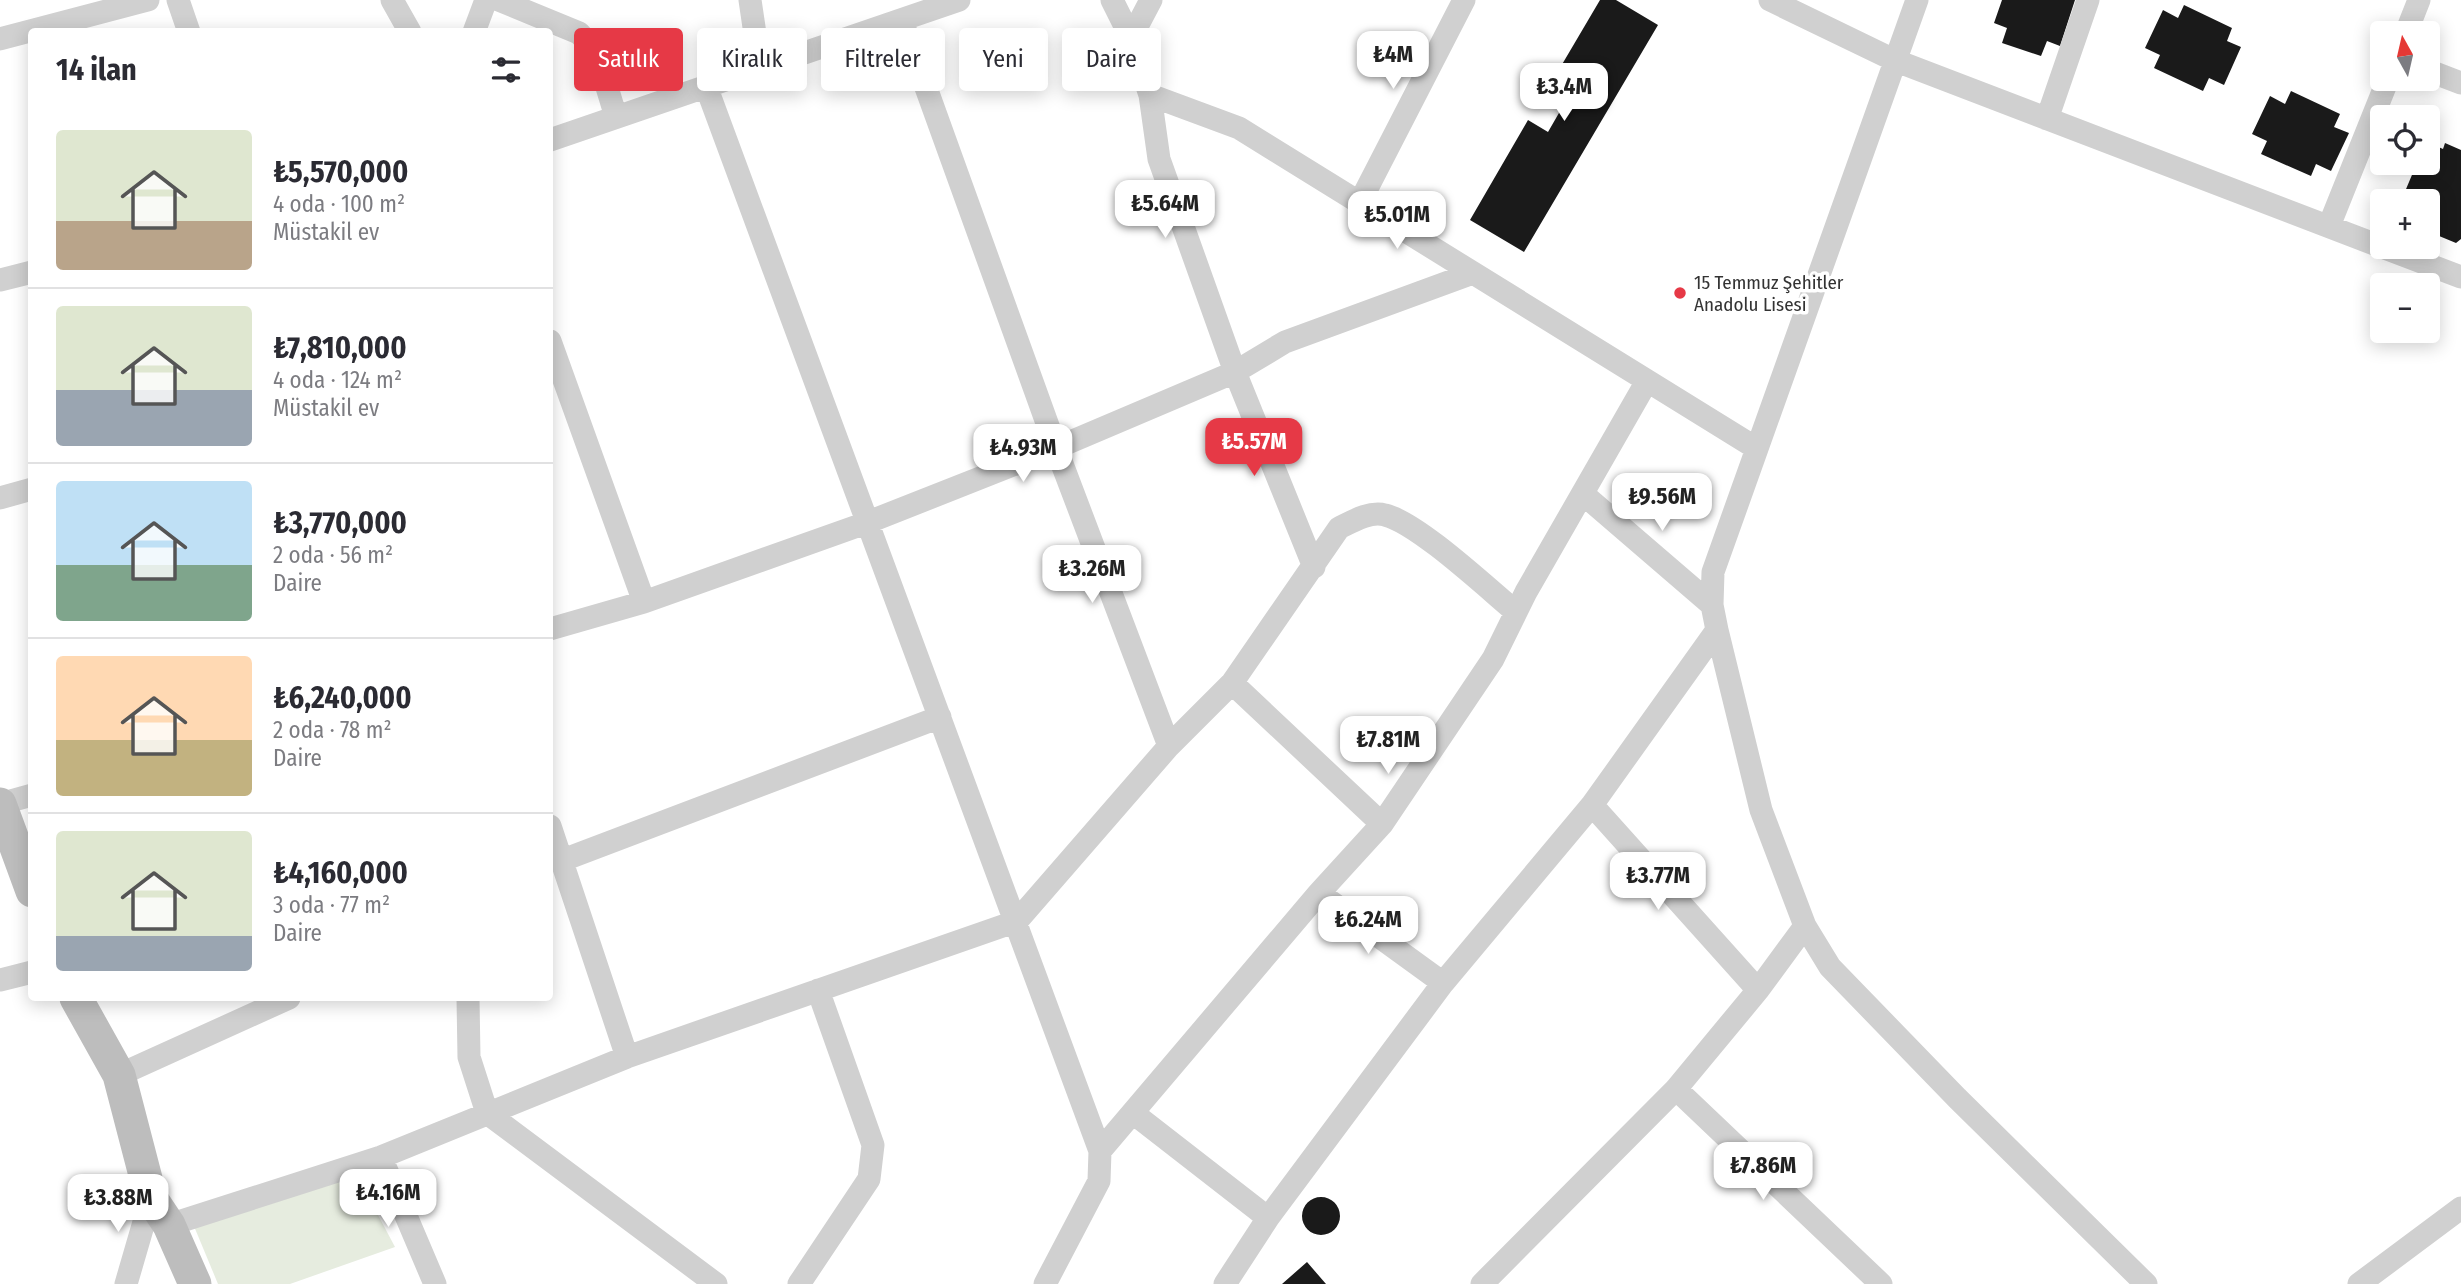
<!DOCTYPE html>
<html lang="tr">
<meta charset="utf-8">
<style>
body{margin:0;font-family:"Fira Sans Condensed",sans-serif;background:#f7f7f7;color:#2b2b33;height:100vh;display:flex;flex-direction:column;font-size:26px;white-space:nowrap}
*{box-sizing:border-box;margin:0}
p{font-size:23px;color:#7c7c81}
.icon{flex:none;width:38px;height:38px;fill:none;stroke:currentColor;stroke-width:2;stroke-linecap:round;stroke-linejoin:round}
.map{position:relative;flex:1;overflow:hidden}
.side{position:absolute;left:28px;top:28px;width:525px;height:973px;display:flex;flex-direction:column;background:#fff;border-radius:7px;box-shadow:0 4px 18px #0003}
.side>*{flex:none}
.banner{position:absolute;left:574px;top:28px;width:665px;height:63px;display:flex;gap:14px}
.needle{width:46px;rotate:352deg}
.buttons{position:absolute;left:2370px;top:21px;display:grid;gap:14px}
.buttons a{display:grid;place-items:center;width:70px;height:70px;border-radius:7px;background:#fff;box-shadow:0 4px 18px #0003;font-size:35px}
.price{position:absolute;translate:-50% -60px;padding:0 16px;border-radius:14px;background:#fff;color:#222;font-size:23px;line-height:46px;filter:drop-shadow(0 2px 4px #0008)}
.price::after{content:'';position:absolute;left:50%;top:42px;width:21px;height:16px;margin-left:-10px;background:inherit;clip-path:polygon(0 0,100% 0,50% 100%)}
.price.on{background:#e63946;color:#fff}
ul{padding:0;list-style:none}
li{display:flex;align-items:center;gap:21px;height:175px;padding:0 28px}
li+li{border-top:2px solid #e1e1e2}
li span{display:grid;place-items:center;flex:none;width:196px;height:140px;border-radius:7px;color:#555}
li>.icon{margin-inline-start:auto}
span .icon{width:84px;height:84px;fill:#fffc;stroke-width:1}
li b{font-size:30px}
h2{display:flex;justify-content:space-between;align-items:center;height:84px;padding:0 28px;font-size:30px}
.tag{padding:0 24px;border-radius:7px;background:#fff;box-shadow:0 4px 18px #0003;font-size:24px;line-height:63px}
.tag.on{background:#e63946;color:#fff}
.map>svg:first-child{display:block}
.green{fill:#e6ecdf}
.building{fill:#1a1a1a}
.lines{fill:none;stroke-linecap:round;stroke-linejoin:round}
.street{stroke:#d0d0d0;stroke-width:23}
.secondary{stroke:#bdbdbd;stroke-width:33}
.poi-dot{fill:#e63946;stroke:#fff;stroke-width:2.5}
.labels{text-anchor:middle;stroke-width:7;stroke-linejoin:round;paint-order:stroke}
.poi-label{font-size:19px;fill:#333;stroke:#fff;text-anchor:start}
</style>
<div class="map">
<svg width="2461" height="1284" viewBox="0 0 2461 1284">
<rect width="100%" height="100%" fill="#fff"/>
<path class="green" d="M 350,1162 L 395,1247 L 290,1284 L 218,1284 L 191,1219 Z"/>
<path class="building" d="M 1600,0 L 1616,0 L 1658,25 L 1524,252 L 1470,220 L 1528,120 L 1548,132 L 1563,106 L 1544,95 Z
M 2002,0 L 2075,0 L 2060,46 L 2047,41 L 2041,56 L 2002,43 L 2007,28 L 1994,23 Z
M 2184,5 L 2232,28 L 2227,41 L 2241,47 L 2224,85 L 2209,78 L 2203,91 L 2154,68 L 2160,55 L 2145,48 L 2163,10 L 2178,18 Z
M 2291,91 L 2340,114 L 2334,127 L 2349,133 L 2331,171 L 2316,164 L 2311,176 L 2261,154 L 2267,141 L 2252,134 L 2270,96 L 2285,104 Z
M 2427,142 L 2443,149 L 2445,143 L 2461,150 L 2461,239 L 2456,243 L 2427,231 L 2427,201 L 2401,201 L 2417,163 L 2427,163 Z
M1302 1216a19 19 0 1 1 38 0a19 19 0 1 1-38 0Z
M 1307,1262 L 1326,1284 L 1282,1284 Z"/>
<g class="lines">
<path class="street" d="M 178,0 L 189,32
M 392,0 L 410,32
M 499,0 L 579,33 L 596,51 L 616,117
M 1112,0 L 1131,38 L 1150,95 L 1239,128 L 1756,448
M 1770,0 L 1894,60 L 2382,247
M 1917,0 L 1713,572 L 1712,605 L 1717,630 L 1761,810 L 1805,926 L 1830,967 L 1957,1098 L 2146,1284
M 902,21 L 1056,448 L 1169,746
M 474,32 L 486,0
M 2406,33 L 2419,0
M 1131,38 L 1151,0
M 0,39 L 148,0
M 760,68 L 959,0
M 2427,70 L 2461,83
M 706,86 L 1100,1151 L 1099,1181 L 1045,1284
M 1150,95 L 1159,159 L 1235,372 L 1314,567
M 2047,119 L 2088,0
M 550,140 L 760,68 L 750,0
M 1360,202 L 1464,0
M 2329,226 L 2388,79
M 2382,247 L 2461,277
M 0,280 L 32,272
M 550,341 L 644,602
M 1583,494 L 1712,605
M 0,498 L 32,489
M 550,629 L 644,602 L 866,523 L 1056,448 L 1235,372 L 1285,342 L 1473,273
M 1232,683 L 1382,824
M 0,804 L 32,795
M 1592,805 L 1758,990
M 550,826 L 627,1057
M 563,860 L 940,717
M 1319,893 L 1443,983
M 0,980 L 32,972
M 468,998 L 469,1057 L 487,1113 L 716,1284
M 119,1075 L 289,998
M 1676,1089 L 1881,1284
M 1133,1113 L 1268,1218
M 1100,1151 L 1319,893 L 1382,824 L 1493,659 L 1526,592 L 1647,381
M 381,1157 L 435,1284
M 169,1225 L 381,1157 L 627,1057 L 1017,921 L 1169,746 L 1232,683 L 1339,528 C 1353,521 1370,511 1385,515 C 1418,523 1487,588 1516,612
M 126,1284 L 151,1198
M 799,1284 L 869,1179 L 873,1145 L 818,990
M 1225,1284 L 1268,1218 L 1443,983 L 1592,805 L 1717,630
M 1482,1284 L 1676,1089 L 1758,990 L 1805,926
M 2359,1284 L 2461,1208"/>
<path class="secondary" d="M 0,804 L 32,891
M 76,998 L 119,1075 L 151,1198 L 169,1225 L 195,1284"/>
</g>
<circle class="poi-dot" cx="1680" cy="293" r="7"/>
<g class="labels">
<g class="poi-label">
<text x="1694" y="289">15 Temmuz Şehitler<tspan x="1694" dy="22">Anadolu Lisesi</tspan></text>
</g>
</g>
</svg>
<div class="buttons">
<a><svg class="needle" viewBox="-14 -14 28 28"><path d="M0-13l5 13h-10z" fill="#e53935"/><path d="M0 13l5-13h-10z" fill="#7c7c81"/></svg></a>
<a><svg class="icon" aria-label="locate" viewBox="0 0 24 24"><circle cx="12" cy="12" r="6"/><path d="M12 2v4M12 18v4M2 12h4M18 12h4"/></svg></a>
<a>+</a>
<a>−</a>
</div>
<b class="price" style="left:1393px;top:91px">₺4M</b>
<b class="price" style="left:1564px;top:123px">₺3.4M</b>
<b class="price" style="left:1165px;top:240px">₺5.64M</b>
<b class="price" style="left:1397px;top:251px">₺5.01M</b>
<b class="price on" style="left:1254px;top:478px">₺5.57M</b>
<b class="price" style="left:1023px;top:484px">₺4.93M</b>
<b class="price" style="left:1662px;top:533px">₺9.56M</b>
<b class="price" style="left:1092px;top:605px">₺3.26M</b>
<b class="price" style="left:1388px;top:776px">₺7.81M</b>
<b class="price" style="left:1658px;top:912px">₺3.77M</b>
<b class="price" style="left:1368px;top:956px">₺6.24M</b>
<b class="price" style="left:1763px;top:1202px">₺7.86M</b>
<b class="price" style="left:388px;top:1229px">₺4.16M</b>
<b class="price" style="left:118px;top:1234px">₺3.88M</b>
<div class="banner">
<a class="tag on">Satılık</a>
<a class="tag">Kiralık</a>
<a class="tag">Filtreler</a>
<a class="tag">Yeni</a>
<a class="tag">Daire</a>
</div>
<section class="side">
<h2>14 ilan<svg class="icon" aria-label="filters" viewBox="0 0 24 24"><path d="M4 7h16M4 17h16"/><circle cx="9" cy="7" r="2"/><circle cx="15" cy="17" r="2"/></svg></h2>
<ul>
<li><span style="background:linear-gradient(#dfe7d0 65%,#b9a48a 0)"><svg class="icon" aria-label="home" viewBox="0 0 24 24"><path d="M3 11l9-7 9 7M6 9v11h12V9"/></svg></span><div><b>₺5,570,000</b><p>4 oda · 100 m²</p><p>Müstakil ev</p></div></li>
<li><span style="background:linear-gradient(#dfe7d0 60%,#9aa5b1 0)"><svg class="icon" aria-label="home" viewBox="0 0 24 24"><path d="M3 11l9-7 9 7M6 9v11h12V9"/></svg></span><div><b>₺7,810,000</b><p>4 oda · 124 m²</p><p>Müstakil ev</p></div></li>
<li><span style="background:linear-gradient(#bfe0f5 60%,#7fa58c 0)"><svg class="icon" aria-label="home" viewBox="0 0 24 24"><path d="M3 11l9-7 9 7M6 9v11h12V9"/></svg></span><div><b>₺3,770,000</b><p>2 oda · 56 m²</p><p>Daire</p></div></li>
<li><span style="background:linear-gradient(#ffd9b3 60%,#c2b280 0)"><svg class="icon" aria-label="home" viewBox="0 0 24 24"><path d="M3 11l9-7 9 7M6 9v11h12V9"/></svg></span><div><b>₺6,240,000</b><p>2 oda · 78 m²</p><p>Daire</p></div></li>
<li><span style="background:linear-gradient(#dfe7d0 75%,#9aa5b1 0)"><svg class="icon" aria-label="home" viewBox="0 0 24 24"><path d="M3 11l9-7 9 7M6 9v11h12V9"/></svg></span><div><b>₺4,160,000</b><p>3 oda · 77 m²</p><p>Daire</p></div></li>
</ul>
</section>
</div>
